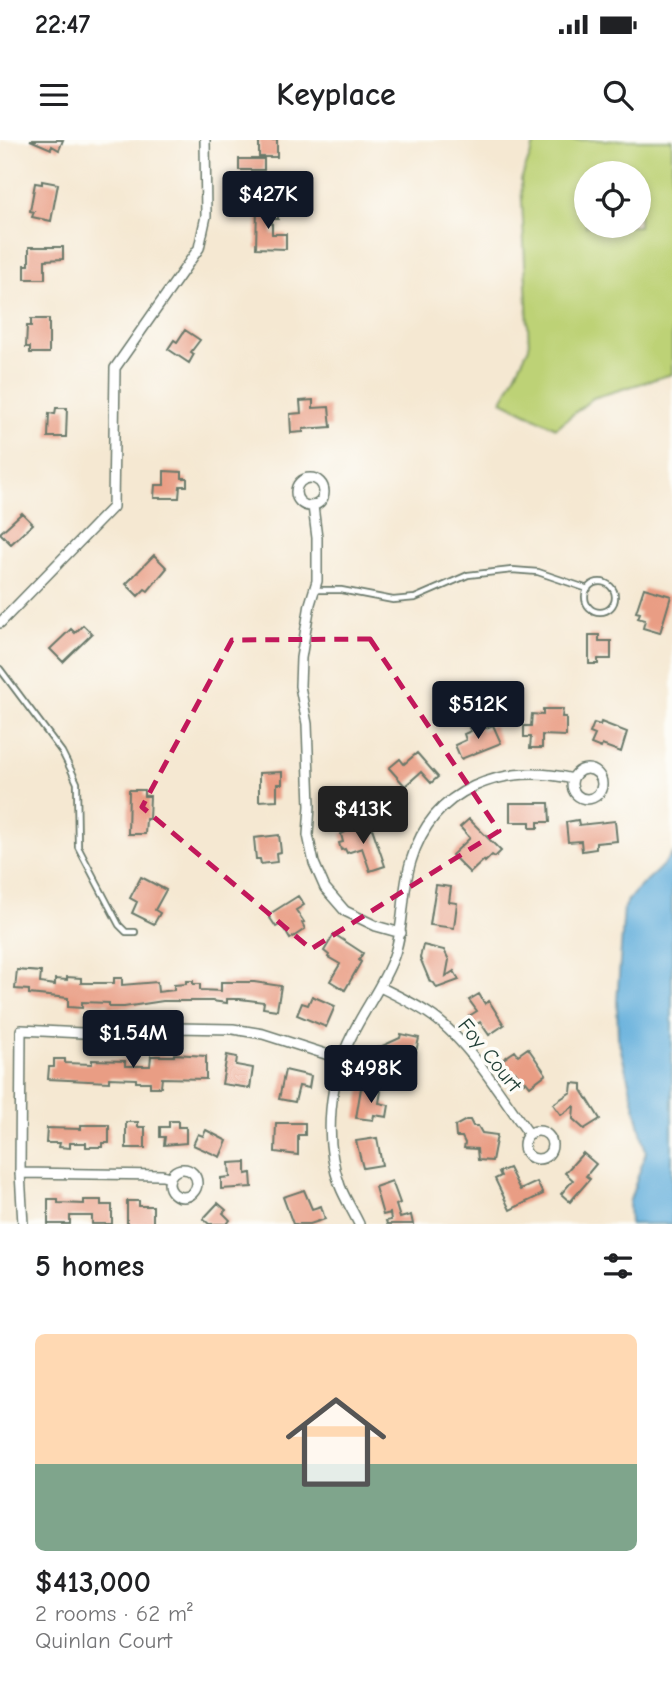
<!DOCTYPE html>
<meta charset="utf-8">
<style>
body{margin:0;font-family:"Comic Neue",sans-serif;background:#f2f2f2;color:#202124;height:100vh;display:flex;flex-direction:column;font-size:26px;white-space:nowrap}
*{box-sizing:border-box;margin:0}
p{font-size:23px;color:#757577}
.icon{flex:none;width:38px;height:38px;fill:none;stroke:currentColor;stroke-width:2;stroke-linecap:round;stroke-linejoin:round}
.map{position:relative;height:1084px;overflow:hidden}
.drawer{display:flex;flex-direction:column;background:#fff;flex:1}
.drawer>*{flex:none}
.fabs{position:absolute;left:574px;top:21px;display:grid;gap:14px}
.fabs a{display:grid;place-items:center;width:77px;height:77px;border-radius:50%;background:#fff;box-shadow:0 4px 10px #0003;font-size:35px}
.price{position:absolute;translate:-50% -60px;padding:0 16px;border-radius:7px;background:#111827;color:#fff;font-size:23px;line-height:46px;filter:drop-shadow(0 2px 4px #0008)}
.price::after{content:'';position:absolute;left:50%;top:42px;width:21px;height:16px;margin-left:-10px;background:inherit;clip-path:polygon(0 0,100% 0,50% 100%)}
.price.selected{background:#222;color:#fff}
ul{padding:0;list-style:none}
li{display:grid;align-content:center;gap:14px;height:371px;padding:0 35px}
li span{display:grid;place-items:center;height:217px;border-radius:10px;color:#555}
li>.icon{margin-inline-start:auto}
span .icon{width:126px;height:126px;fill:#fffc;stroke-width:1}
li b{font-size:30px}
h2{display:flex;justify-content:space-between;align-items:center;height:84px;padding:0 35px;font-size:30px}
.status{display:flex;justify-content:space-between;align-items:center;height:49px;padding:0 35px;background:#fff;direction:ltr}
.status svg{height:19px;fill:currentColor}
header{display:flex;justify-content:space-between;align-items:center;height:91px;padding:0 35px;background:#fff;font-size:32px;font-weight:800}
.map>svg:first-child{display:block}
.green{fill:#bdd276;stroke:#6e8855;stroke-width:2;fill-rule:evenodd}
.water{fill:#62aedb;stroke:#407688;stroke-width:2}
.building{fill:#e99d84}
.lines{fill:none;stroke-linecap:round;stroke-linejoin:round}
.service-casing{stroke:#6a796b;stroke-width:8}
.minor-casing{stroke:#6a796b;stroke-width:12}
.service{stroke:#fff;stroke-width:4.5}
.minor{stroke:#fff;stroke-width:9}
.marked{fill:none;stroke:#c2185b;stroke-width:5;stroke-dasharray:14 9;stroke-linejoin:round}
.labels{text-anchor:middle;stroke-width:7;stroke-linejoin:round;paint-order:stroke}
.street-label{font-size:21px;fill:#1f3d34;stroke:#fdfcf7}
</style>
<div class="status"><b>22:47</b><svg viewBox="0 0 49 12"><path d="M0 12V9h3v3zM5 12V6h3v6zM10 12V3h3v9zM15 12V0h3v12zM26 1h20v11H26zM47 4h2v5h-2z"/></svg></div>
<header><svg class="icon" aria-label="menu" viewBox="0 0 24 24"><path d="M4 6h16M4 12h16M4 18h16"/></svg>Keyplace<svg class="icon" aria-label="search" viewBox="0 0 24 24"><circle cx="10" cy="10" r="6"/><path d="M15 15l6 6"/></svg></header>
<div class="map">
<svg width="672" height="1084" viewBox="0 0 672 1084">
<rect width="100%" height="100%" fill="#fdfcf7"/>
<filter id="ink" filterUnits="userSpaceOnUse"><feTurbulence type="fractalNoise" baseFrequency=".0143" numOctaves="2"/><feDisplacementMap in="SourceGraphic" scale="14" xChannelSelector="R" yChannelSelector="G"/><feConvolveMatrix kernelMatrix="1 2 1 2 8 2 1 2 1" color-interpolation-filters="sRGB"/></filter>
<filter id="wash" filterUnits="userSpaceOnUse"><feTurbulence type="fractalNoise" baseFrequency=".00686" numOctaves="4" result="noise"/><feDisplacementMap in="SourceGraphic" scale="28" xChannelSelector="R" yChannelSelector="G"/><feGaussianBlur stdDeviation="1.57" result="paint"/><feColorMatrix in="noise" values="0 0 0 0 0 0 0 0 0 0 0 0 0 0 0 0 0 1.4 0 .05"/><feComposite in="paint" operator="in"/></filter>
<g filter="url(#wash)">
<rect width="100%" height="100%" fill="#f5e8d2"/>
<path class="green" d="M 536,0 L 672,0 L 672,234 L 593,258 L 556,288 L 502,261 L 529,207 L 521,40 ZM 586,33 L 639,33 L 639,86 L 586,86 Z"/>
<path class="water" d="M 672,714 L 672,1084 L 630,1084 L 629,1063 L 646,1012 L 618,898 L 617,862 L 624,767 C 635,746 659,734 672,714 Z"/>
<g id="blocks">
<path class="building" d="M 30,0 L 63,0 L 59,10 L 52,6 L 51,9 Z
M 259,0 L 277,0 L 277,17 L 259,17 Z
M 239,19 L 264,19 L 264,30 L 239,30 Z
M 42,41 L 58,44 L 51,81 L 32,77 L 34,72 L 30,71 L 35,43 L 42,44 Z
M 257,68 L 278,69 L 278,79 L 272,79 L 272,94 L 286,94 L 286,109 L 256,108 Z
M 29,107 L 63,107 L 63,119 L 45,120 L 45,139 L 25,139 L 25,125 L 29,125 Z
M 31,179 L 49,179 L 49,213 L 30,213 L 30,207 L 26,207 L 27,186 L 31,186 Z
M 185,190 L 200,200 L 191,212 L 194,214 L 189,223 L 168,209 L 174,200 L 177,202 Z
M 313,260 L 313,268 L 329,267 L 331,287 L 303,289 L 303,292 L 291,293 L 290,274 L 301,273 L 300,261 Z
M 56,268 L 67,268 L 66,297 L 48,297 L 49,273 L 55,274 Z
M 164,331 L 182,332 L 182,338 L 187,338 L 187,346 L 180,346 L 179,358 L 154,358 L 155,345 L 164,345 Z
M 22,373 L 33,384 L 11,404 L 0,393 Z
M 154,415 L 167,428 L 148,451 L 145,449 L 138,456 L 126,444 Z
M 644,448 L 671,456 L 660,493 L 643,488 L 645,480 L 638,478 L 640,473 L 636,472 Z
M 83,485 L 92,494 L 63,522 L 50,509 L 71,489 L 75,493 Z
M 589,495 L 599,495 L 599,501 L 611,501 L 611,519 L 598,519 L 598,524 L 589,524 Z
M 543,569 L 563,569 L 562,577 L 566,577 L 566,596 L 542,595 L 542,608 L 530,608 L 531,597 L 524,597 L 524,586 L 531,586 L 532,574 L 543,575 Z
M 601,582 L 627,592 L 621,612 L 602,605 L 601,608 L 591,604 L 595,595 L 590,593 L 594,583 L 600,585 Z
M 479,584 L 481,590 L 493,585 L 501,603 L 461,619 L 455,605 L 466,600 L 464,594 L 471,591 L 469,588 Z
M 417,613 L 438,637 L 431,643 L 421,632 L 405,646 L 389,628 L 400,619 L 404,624 Z
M 282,632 L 282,644 L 277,644 L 277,660 L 259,661 L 259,633 Z
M 129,650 L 144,650 L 144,656 L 150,656 L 149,679 L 146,679 L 145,694 L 128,694 Z
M 510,663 L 549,663 L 550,682 L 538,682 L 538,688 L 530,688 L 530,682 L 510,682 Z
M 469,679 L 501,711 L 495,717 L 492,715 L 485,722 L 484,720 L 470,733 L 452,715 L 470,698 L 460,687 Z
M 578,680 L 579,685 L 615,681 L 617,701 L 596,703 L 596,709 L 582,711 L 581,701 L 568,702 L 566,682 Z
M 363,684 L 365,690 L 372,688 L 385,726 L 370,731 L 362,708 L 347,713 L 345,709 L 341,710 L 339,703 L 343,702 L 341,694 Z
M 279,695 L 281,712 L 276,713 L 277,722 L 261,724 L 260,719 L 256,719 L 254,698 Z
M 141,737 L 166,750 L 155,770 L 160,773 L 154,784 L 132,773 L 137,762 L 130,758 Z
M 436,745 L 451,747 L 449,762 L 457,763 L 454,788 L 430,785 Z
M 298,756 L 304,765 L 296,770 L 304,782 L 302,783 L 305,789 L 290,799 L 281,784 L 276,787 L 268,775 Z
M 334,794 L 363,813 L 359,820 L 361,822 L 345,850 L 330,841 L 340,824 L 328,817 L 329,815 L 324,811 Z
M 423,805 L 444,810 L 449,820 L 446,836 L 454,831 L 459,840 L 437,848 L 434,843 L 430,842 L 420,818 Z
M 17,830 L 41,832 L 40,843 L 55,845 L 55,839 L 67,840 L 67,837 L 81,838 L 81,843 L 114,843 L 114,838 L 122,838 L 122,845 L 157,842 L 158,852 L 174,850 L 174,845 L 186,844 L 186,841 L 193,841 L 193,844 L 200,844 L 200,850 L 221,851 L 221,842 L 254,842 L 281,846 L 277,870 L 263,868 L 264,862 L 240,859 L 227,859 L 227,863 L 212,861 L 163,861 L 124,867 L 109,867 L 109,863 L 82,862 L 82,868 L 68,867 L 68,858 L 29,854 L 29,850 L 15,849 Z
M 479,854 L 485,864 L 489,861 L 504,885 L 489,895 L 480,882 L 475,885 L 469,876 L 477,871 L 469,860 Z
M 312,856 L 335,866 L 326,887 L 297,875 L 302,863 L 308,865 Z
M 401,894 L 419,898 L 413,925 L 406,926 L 403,919 L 389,926 L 391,931 L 384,934 L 378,922 L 374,921 L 369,912 L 400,898 Z
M 528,908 L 546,934 L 530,946 L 526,941 L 524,943 L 515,931 L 512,933 L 502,920 L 515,911 L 518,915 Z
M 174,914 L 206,916 L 206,939 L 162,938 L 161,947 L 150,947 L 150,942 L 136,942 L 136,939 L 109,938 L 109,942 L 48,939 L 49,927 L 54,927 L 54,919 L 65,919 L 65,923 L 92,924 L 92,920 L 125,921 L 125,926 L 150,926 L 151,916 L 174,916 Z
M 227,915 L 237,917 L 236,925 L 253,928 L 250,948 L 222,944 Z
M 285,930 L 311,936 L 309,948 L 299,946 L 295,962 L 279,959 Z
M 572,943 L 582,944 L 582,950 L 600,979 L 584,989 L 573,979 L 574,966 L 561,975 L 553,964 L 571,952 Z
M 361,948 L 381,951 L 379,963 L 389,965 L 387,977 L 374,975 L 373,980 L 356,978 Z
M 466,980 L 470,980 L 473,986 L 478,986 L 482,993 L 497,995 L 492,1021 L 478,1020 L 477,1009 L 464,1008 L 465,1003 L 462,997 L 456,997 L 455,986 Z
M 169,981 L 178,981 L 178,987 L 186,987 L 186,1003 L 164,1005 L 165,997 L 160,997 L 160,987 L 169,987 Z
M 126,982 L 138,982 L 138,987 L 145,987 L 145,1008 L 126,1008 Z
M 276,983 L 305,983 L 305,995 L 298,995 L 298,1015 L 275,1012 Z
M 81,985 L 109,985 L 109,1003 L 102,1003 L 102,1007 L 86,1007 L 86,1003 L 70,1003 L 70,1008 L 59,1007 L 60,1003 L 46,1003 L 47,988 L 81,989 Z
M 206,990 L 227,1001 L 220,1017 L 193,1005 L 198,994 L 203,996 Z
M 377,998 L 382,1025 L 363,1028 L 356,1001 Z
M 583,1013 L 596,1024 L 586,1036 L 590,1039 L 570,1062 L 561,1054 L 573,1040 L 565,1033 Z
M 246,1022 L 246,1034 L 251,1033 L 252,1047 L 221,1049 L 221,1038 L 230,1037 L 229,1023 Z
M 509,1028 L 520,1050 L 537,1042 L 543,1054 L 510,1070 L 495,1039 L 501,1036 L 499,1032 Z
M 392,1041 L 400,1063 L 396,1065 L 400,1078 L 411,1075 L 413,1084 L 387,1084 L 386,1081 L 391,1080 L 390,1073 L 383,1075 L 375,1047 Z
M 304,1050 L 312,1069 L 321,1066 L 325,1079 L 310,1084 L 293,1084 L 283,1057 Z
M 48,1059 L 58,1059 L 58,1063 L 84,1064 L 84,1060 L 101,1060 L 101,1065 L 112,1065 L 112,1084 L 92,1084 L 92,1076 L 70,1076 L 70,1084 L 48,1084 Z
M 127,1061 L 139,1061 L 139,1066 L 153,1066 L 153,1084 L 127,1084 Z
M 218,1063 L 226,1070 L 223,1073 L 230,1080 L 227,1084 L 209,1084 L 203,1079 Z"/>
</g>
</g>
<g filter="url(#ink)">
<use href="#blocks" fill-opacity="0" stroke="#6a796b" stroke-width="2"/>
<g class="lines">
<defs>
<path id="service" d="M585 457a15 15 0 1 1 30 0a15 15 0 1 1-30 0Z
M 315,450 L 341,450 L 393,460 L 415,458 L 468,435 L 512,430 L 538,432 L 588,449
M 0,529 L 62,612 L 72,632 L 77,643 L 78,707 L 119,785 L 126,792 L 135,792"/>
<path id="minor" d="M296 352a14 14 0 1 1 28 0a14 14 0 1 1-28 0Z
M 313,366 L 317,398 L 317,441 L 310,464 L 301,518 L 300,546 L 307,584 L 310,666 L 308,695 L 314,723 L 325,748 L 345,771 L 376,786 L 401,793
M 0,483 L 113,367 L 115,228 L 199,108 L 206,76 L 205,0
M572 644a15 15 0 1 1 30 0a15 15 0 1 1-30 0Z
M 380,847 C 396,855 413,863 428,873 C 467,898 501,956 529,994
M524 1005a14 14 0 1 1 28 0a14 14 0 1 1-28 0Z
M169 1043a14 14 0 1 1 28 0a14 14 0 1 1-28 0Z
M 20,1033 L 162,1035 L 170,1037
M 23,1084 L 20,1033 L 21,890 L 103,894 L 175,888 L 233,889 L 263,894 L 341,919
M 359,1084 C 353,1071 345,1059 340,1046 C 323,999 329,940 352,895 C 365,868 384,844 394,816 C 405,785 401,752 411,721 C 433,647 503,623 573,639"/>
</defs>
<use href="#service" class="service-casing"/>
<use href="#minor" class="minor-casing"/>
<use href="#service" class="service"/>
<use href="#minor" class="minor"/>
</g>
</g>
<path class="marked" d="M 370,499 L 499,691 L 311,809 L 142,667 L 232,500 Z"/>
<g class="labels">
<g class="street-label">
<text transform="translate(490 915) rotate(51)" y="7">Foy Court</text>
</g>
</g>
</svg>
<div class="fabs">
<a><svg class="icon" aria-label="locate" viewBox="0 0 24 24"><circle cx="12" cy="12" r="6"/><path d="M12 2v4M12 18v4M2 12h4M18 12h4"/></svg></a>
</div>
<b class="price" style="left:268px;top:91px">$427K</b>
<b class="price" style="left:478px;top:601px">$512K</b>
<b class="price selected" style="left:363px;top:706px">$413K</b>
<b class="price" style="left:133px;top:930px">$1.54M</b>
<b class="price" style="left:371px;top:965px">$498K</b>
</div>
<section class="drawer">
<h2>5 homes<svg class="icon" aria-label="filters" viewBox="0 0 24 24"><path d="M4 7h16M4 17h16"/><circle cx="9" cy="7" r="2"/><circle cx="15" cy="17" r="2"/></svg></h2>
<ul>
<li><span style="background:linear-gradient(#ffd9b3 60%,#7fa58c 0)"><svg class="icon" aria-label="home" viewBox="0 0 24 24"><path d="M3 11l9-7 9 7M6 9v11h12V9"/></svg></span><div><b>$413,000</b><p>2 rooms · 62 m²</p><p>Quinlan Court</p></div></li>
</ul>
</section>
